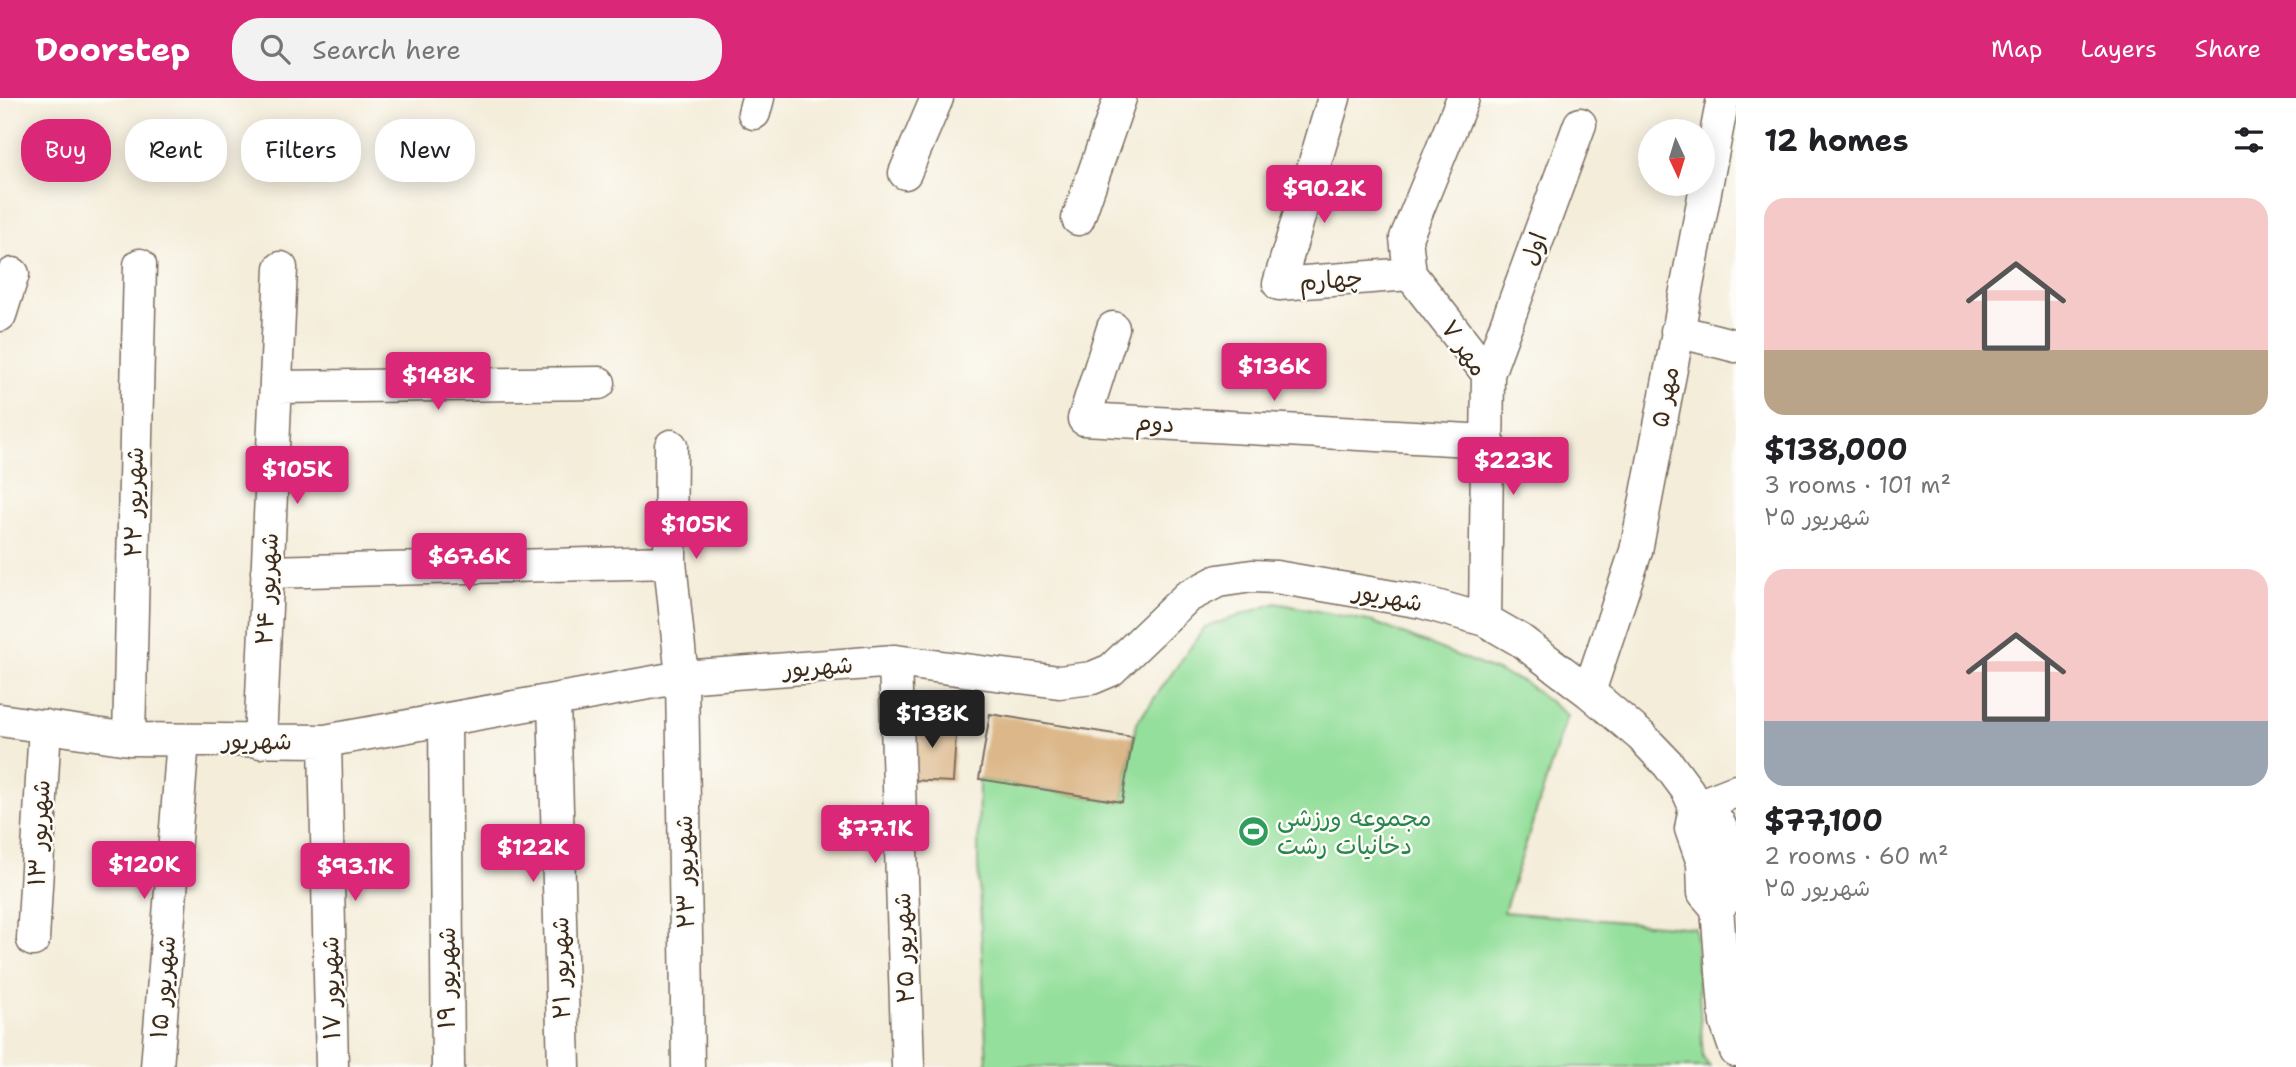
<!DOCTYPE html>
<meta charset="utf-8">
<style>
body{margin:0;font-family:"Shantell Sans","Playpen Sans Arabic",sans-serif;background:#f2f2f2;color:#202124;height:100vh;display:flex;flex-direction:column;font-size:26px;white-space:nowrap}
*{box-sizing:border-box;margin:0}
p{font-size:23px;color:#757577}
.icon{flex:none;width:38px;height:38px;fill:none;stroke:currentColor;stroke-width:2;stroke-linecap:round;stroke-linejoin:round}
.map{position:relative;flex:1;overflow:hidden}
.details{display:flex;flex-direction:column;background:#fff;width:560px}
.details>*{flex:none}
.hud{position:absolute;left:21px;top:21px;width:665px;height:63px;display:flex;gap:14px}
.needle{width:46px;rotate:176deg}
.buttons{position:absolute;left:1638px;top:21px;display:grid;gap:14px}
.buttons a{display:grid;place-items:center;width:77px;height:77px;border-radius:50%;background:#fff;box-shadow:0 4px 18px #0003;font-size:35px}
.price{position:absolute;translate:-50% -60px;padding:0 16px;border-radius:7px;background:#db2777;color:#fff;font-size:23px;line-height:46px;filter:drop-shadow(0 2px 4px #0008)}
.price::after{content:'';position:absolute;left:50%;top:42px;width:21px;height:16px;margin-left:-10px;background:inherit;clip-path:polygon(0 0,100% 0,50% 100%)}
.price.current{background:#222;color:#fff}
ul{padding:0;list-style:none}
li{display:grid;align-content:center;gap:14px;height:371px;padding:0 28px}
li span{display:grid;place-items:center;height:217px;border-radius:21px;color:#555}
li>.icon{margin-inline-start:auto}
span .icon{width:126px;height:126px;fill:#fffc;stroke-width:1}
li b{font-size:30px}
h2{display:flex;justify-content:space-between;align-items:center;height:84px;padding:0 28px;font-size:30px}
.tag{padding:0 24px;border-radius:28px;background:#fff;box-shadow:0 4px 18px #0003;font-size:24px;line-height:63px}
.tag.current{background:#db2777;color:#fff}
header{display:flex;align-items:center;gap:42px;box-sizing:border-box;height:98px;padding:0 35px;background:#db2777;color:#fff}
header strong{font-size:33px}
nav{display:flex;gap:38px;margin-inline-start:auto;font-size:24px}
.search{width:490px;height:63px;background:#f2f2f2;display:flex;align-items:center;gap:18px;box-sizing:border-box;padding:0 24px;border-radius:28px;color:#757577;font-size:26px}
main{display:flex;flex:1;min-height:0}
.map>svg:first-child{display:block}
.green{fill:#94df9b;stroke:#68845c;stroke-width:2}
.building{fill:#dcb789}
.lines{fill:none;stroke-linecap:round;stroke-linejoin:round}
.minor-casing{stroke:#7c6e60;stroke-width:35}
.minor{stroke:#fff;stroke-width:32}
.labels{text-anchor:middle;stroke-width:5;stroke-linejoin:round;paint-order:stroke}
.street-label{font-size:24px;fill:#3b2a1e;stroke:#fdfcf7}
.leisure-label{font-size:24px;fill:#27864d;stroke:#fdfcf7;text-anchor:start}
</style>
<header>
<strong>Doorstep</strong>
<div class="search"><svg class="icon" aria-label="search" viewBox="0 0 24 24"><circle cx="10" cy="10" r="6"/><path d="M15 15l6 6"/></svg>Search here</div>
<nav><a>Map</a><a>Layers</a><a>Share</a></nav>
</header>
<main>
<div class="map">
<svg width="1736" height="969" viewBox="0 0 1736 969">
<rect width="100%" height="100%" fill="#fdfcf7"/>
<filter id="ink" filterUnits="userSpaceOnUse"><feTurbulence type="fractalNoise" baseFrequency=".0143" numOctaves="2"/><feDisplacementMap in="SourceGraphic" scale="14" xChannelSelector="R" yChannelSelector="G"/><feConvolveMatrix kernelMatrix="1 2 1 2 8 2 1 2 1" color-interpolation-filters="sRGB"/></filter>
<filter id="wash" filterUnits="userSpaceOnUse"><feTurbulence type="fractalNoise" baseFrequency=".00686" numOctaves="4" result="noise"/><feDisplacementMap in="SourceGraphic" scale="28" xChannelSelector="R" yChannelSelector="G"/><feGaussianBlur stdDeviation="1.57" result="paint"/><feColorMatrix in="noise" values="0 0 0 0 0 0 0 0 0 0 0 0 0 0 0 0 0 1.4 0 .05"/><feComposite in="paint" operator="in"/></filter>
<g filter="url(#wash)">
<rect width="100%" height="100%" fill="#f4edda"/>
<path class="green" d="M 1276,505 L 1373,524 L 1524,584 L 1567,617 L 1504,814 L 1695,830 L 1703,960 L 1710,969 L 987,969 L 978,764 L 979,681 L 1122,704 L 1136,626 L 1205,529 Z"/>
<g id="blocks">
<path class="building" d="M 990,616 L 1133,639 L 1122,704 L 979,681 Z
M 912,619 L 957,621 L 953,684 L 908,682 Z"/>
</g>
</g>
<g filter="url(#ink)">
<use href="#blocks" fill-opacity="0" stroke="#7c6e60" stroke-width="2"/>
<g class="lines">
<defs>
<path id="minor" d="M 1334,0 L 1279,186 L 1410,176
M 1463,0 L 1406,140 L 1410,176 L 1488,276 L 1485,522
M 754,15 L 758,0
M 905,75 L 937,0
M 1078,121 L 1120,0
M 0,217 L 13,176
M 1113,230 L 1084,321 L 1488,343
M 1677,233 L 1736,248
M 1488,276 L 1580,26
M 277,289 L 599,285
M 671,348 L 670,464 L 682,579 L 688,969
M 267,474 L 670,464
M 895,563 L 908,969
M 1589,594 L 1636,453 L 1723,0
M 554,602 L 564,969
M 0,622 L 129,641 L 325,643 L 682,579 L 895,563 L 1059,584 L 1092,580 L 1111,572 L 1187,499 L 1218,483 L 1252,478 L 1276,479 L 1422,504 L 1485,522 L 1520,542 L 1589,594 L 1641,638 L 1668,666 L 1688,693 L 1695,709 L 1691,731 L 1703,765 L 1704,795 L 1717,810 L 1726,924 L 1736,953
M 445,622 L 448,969
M 129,641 L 140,167
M 325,643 L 332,969
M 260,644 L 281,170
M 1695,709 C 1701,712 1711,715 1715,720 C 1730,737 1731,775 1731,796 L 1717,810
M 1695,709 L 1736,693
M 33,842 L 45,628
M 157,969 L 183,642"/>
</defs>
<use href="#minor" class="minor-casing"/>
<use href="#minor" class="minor"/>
</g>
</g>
<defs>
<symbol id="stadium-disc" viewBox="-11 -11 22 22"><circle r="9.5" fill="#2e9e5b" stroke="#fdfcf7"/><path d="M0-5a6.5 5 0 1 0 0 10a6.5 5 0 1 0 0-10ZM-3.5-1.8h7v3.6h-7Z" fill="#fff"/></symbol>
</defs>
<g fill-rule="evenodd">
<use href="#stadium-disc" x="1236" y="716" width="35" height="35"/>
</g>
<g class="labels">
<g class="street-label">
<text transform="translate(1534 151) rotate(-70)" y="8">اول</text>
<text transform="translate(1331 182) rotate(-4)" y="8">چهارم</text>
<text transform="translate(1464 250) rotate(56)" y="8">مهر ۷</text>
<text transform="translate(1665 299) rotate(-79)" y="8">مهر ۵</text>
<text transform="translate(1155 325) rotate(3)" y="8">دوم</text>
<text transform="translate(134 404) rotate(-89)" y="8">شهریور ۲۲</text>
<text transform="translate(267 491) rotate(-87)" y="8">شهریور ۲۴</text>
<text transform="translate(1388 499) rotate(11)" y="8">شهریور</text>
<text transform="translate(818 569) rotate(-4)" y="8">شهریور</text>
<text transform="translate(257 643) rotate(1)" y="8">شهریور</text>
<text transform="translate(39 735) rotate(-87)" y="8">شهریور ۱۳</text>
<text transform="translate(685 774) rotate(-91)" y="8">شهریور ۲۳</text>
<text transform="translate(904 850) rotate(-92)" y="8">شهریور ۲۵</text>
<text transform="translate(561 870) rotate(-91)" y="8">شهریور ۲۱</text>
<text transform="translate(447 880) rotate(-90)" y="8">شهریور ۱۹</text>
<text transform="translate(163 889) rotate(-85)" y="8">شهریور ۱۵</text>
<text transform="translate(331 890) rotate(-91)" y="8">شهریور ۱۷</text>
</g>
<g class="leisure-label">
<text x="1277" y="728">مجموعه ورزشی<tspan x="1277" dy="28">دخانیات رشت</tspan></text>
</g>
</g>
</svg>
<div class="buttons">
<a><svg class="needle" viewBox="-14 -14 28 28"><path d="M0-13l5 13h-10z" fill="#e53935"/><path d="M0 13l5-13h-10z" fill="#757577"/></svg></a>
</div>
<b class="price" style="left:1324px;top:127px">$90.2K</b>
<b class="price" style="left:1274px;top:305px">$136K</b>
<b class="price" style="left:438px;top:314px">$148K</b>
<b class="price" style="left:1513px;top:399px">$223K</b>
<b class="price" style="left:297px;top:408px">$105K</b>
<b class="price" style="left:696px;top:463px">$105K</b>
<b class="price" style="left:469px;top:495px">$67.6K</b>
<b class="price current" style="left:932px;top:652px">$138K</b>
<b class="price" style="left:875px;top:767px">$77.1K</b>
<b class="price" style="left:533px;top:786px">$122K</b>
<b class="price" style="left:144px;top:803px">$120K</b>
<b class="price" style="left:355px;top:805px">$93.1K</b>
<div class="hud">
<a class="tag current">Buy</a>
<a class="tag">Rent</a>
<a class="tag">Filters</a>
<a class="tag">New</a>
</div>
</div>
<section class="details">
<h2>12 homes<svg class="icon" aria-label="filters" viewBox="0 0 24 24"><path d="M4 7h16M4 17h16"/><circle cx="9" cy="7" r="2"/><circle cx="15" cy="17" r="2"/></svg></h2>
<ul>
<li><span style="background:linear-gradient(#f6c9c9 70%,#b9a48a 0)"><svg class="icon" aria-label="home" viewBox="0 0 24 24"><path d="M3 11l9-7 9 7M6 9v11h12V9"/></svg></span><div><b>$138,000</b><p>3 rooms · 101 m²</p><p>شهریور ۲۵</p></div></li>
<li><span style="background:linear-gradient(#f6c9c9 70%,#9aa5b1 0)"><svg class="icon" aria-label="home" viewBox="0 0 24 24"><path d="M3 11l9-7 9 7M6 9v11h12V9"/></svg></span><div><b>$77,100</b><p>2 rooms · 60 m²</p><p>شهریور ۲۵</p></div></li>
</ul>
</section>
</main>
